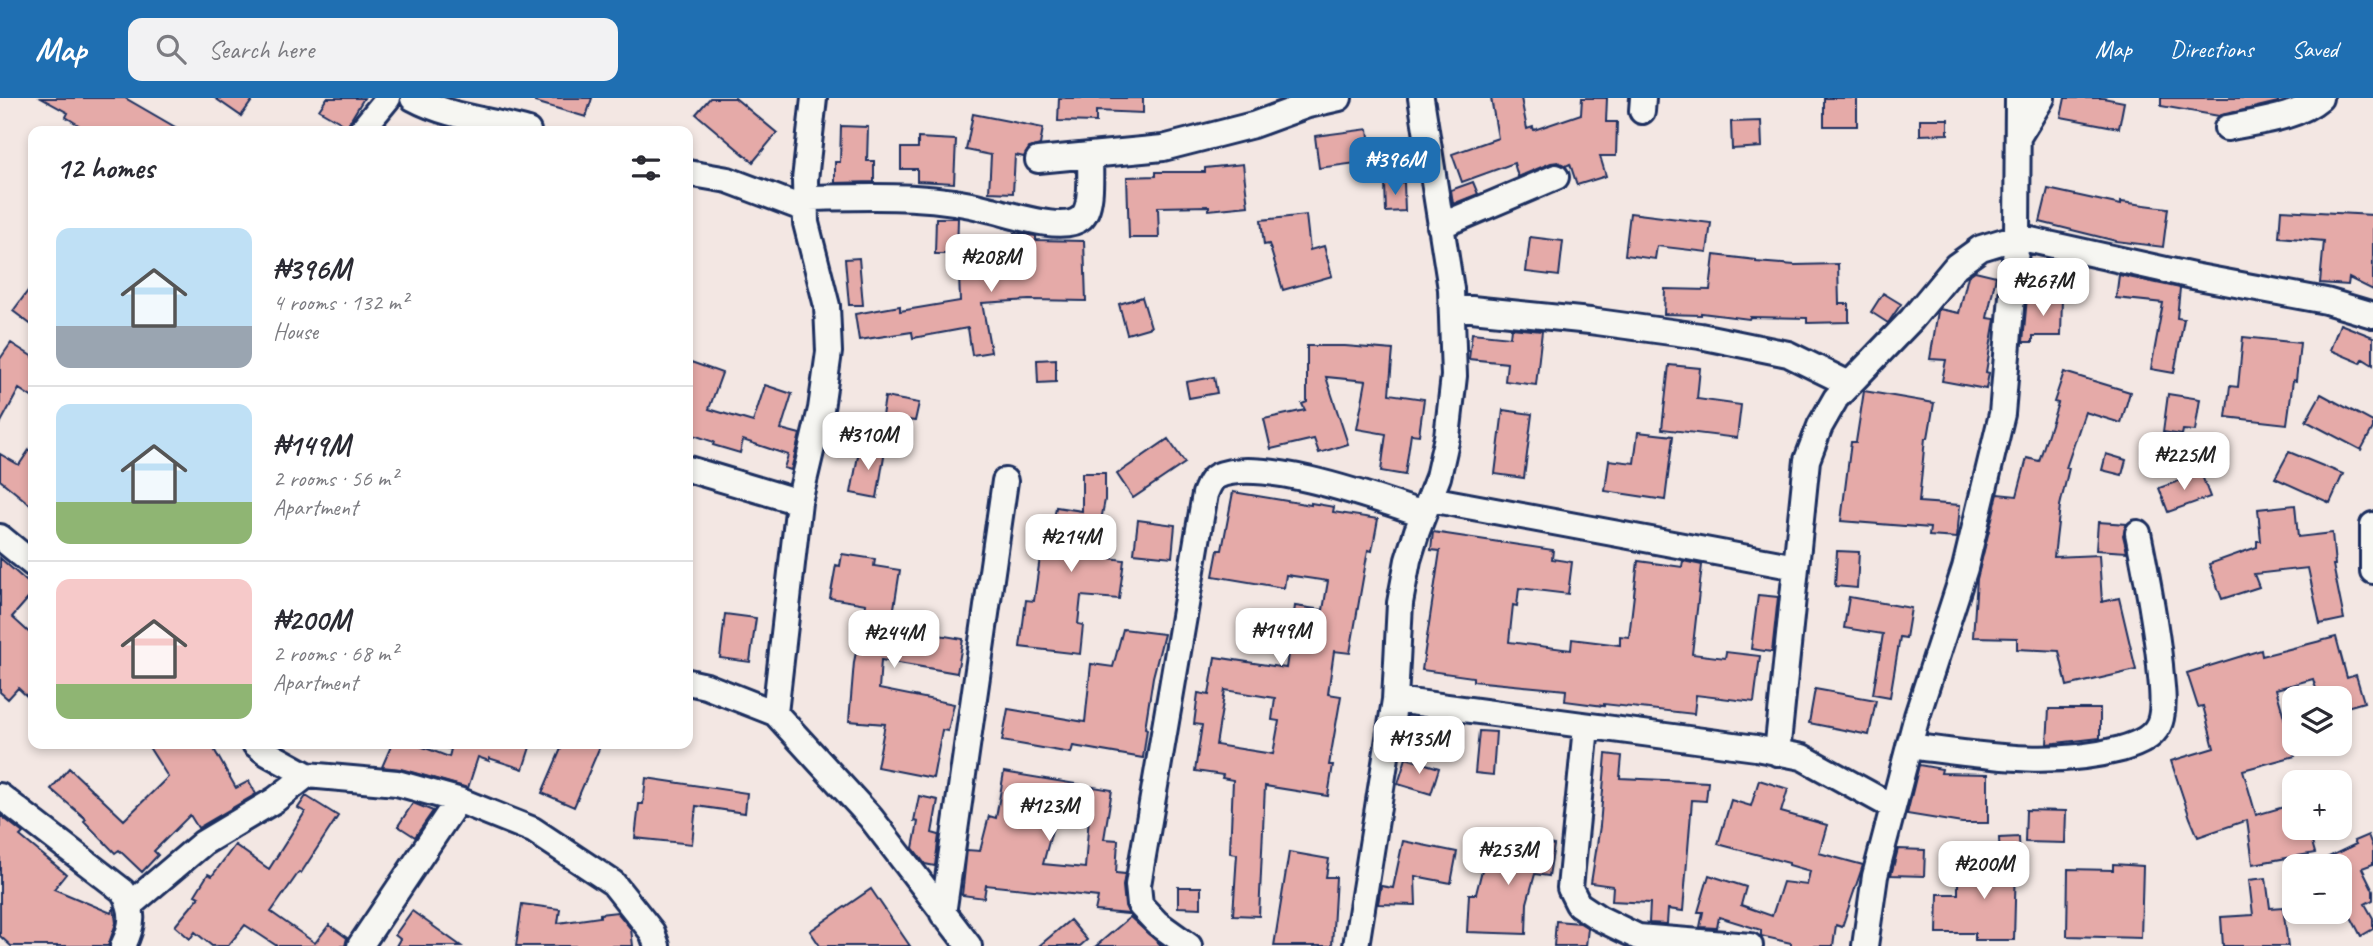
<!DOCTYPE html>
<meta charset="utf-8">
<style>
body{margin:0;font-family:Caveat,sans-serif;background:#f2f2f3;color:#2b2b33;height:100vh;display:flex;flex-direction:column;font-size:26px;white-space:nowrap}
*{box-sizing:border-box;margin:0}
p{font-size:23px;color:#7c7c81}
.icon{flex:none;width:38px;height:38px;fill:none;stroke:currentColor;stroke-width:2;stroke-linecap:round;stroke-linejoin:round}
.map{position:relative;flex:1;overflow:hidden}
.drawer{position:absolute;left:28px;top:28px;width:665px;height:623px;display:flex;flex-direction:column;background:#fff;border-radius:14px;box-shadow:0 4px 10px #0003}
.drawer>*{flex:none}
.controls{position:absolute;left:2282px;top:588px;display:grid;gap:14px}
.controls a{display:grid;place-items:center;width:70px;height:70px;border-radius:14px;background:#fff;box-shadow:0 4px 10px #0003;font-size:35px}
.price{position:absolute;translate:-50% -60px;padding:0 16px;border-radius:14px;background:#fff;color:#222;font-size:23px;line-height:46px;filter:drop-shadow(0 2px 4px #0008)}
.price::after{content:'';position:absolute;left:50%;top:42px;width:21px;height:16px;margin-left:-10px;background:inherit;clip-path:polygon(0 0,100% 0,50% 100%)}
.price.on{background:#1f6fb2;color:#fff}
ul{padding:0;list-style:none}
li{display:flex;align-items:center;gap:21px;height:175px;padding:0 28px}
li+li{border-top:2px solid #e1e1e2}
li span{display:grid;place-items:center;flex:none;width:196px;height:140px;border-radius:14px;color:#555}
li>.icon{margin-inline-start:auto}
span .icon{width:84px;height:84px;fill:#fffc;stroke-width:1}
li b{font-size:30px}
h2{display:flex;justify-content:space-between;align-items:center;height:84px;padding:0 28px;font-size:30px}
header{display:flex;align-items:center;gap:42px;box-sizing:border-box;height:98px;padding:0 35px;background:#1f6fb2;color:#fff}
header strong{font-size:33px}
nav{display:flex;gap:38px;margin-inline-start:auto;font-size:24px}
.search{width:490px;height:63px;background:#f2f2f3;display:flex;align-items:center;gap:18px;box-sizing:border-box;padding:0 24px;border-radius:14px;color:#7c7c81;font-size:26px}
.map>svg:first-child{display:block}
.building{fill:#e5aaa8;stroke:#1b2f5e;stroke-width:2;fill-rule:evenodd}
.lines{fill:none;stroke-linecap:round;stroke-linejoin:round}
.minor-casing{stroke:#1b2f5e;stroke-width:30}
.minor{stroke:#f6f6f2;stroke-width:24}
</style>
<header>
<strong>Map</strong>
<div class="search"><svg class="icon" aria-label="search" viewBox="0 0 24 24"><circle cx="10" cy="10" r="6"/><path d="M15 15l6 6"/></svg>Search here</div>
<nav><a>Map</a><a>Directions</a><a>Saved</a></nav>
</header>
<div class="map">
<svg width="2373" height="848" viewBox="0 0 2373 848">
<rect width="100%" height="100%" fill="#f3e7e3"/>
<filter id="ink" filterUnits="userSpaceOnUse"><feTurbulence type="fractalNoise" baseFrequency=".0143" numOctaves="2"/><feDisplacementMap in="SourceGraphic" scale="14" xChannelSelector="R" yChannelSelector="G"/><feConvolveMatrix kernelMatrix="1 2 1 2 8 2 1 2 1" color-interpolation-filters="sRGB"/></filter>
<g filter="url(#ink)">
<path class="building" d="M 41,0 L 125,0 L 182,33 L 88,33 L 66,19 L 68,15 Z
M 215,0 L 254,0 L 241,18 Z
M 327,0 L 364,0 L 347,28 L 319,12 Z
M 536,0 L 592,0 L 586,19 L 535,4 Z
M 710,0 L 735,0 L 777,35 L 753,64 L 696,16 Z
M 1059,0 L 1143,0 L 1143,15 L 1096,13 L 1096,24 L 1058,23 Z
M 1491,0 L 1521,0 L 1527,31 L 1533,29 L 1534,32 L 1581,16 L 1582,0 L 1607,0 L 1606,24 L 1617,24 L 1616,58 L 1600,58 L 1606,78 L 1577,87 L 1570,66 L 1566,68 L 1558,64 L 1551,65 L 1518,79 L 1514,65 L 1462,84 L 1452,56 L 1498,40 Z
M 1824,0 L 1857,0 L 1857,28 L 1824,28 Z
M 2065,0 L 2103,0 L 2124,4 L 2119,30 L 2061,19 Z
M 2161,0 L 2278,0 L 2278,4 L 2219,18 L 2161,8 Z
M 973,16 L 1043,30 L 1040,47 L 1029,50 L 1024,59 L 1015,57 L 1013,95 L 989,94 L 991,57 L 966,52 Z
M 1920,21 L 1948,21 L 1948,36 L 1920,37 Z
M 1761,23 L 1762,49 L 1732,51 L 1731,24 Z
M 841,28 L 868,29 L 867,63 L 874,63 L 874,84 L 835,85 L 835,64 L 840,64 Z
M 1368,31 L 1372,63 L 1319,70 L 1315,38 Z
M 918,40 L 956,42 L 954,85 L 917,83 L 917,71 L 901,71 L 901,50 L 918,50 Z
M 1243,66 L 1248,108 L 1209,112 L 1209,108 L 1158,109 L 1159,140 L 1129,140 L 1127,79 L 1156,78 L 1156,74 L 1205,74 L 1205,70 Z
M 1404,84 L 1405,113 L 1386,114 L 1385,85 Z
M 1473,84 L 1478,96 L 1453,106 L 1451,92 Z
M 2048,91 L 2121,107 L 2121,104 L 2168,110 L 2163,149 L 2116,143 L 2040,124 Z
M 2281,112 L 2373,117 L 2373,192 L 2349,180 L 2348,187 L 2320,185 L 2324,143 L 2279,139 Z
M 1630,115 L 1711,125 L 1707,154 L 1657,148 L 1655,161 L 1625,157 Z
M 1306,117 L 1310,152 L 1324,148 L 1332,178 L 1283,192 L 1269,146 L 1264,147 L 1261,122 Z
M 936,120 L 958,120 L 957,156 L 935,156 Z
M 1014,135 L 1036,138 L 1036,142 L 1084,143 L 1086,203 L 1029,202 L 982,205 L 991,254 L 972,257 L 968,230 L 913,240 L 912,234 L 859,242 L 855,216 L 900,208 L 900,213 L 960,203 L 959,177 L 1013,175 Z
M 1530,139 L 1563,143 L 1559,178 L 1526,174 Z
M 1714,157 L 1756,162 L 1756,164 L 1795,167 L 1838,166 L 1839,206 L 1849,206 L 1849,224 L 1807,225 L 1807,220 L 1750,219 L 1749,221 L 1701,215 L 1701,217 L 1664,216 L 1665,191 L 1710,192 Z
M 859,160 L 863,207 L 849,207 L 845,161 Z
M 1975,173 L 1996,178 L 1987,220 L 1995,221 L 1986,274 L 1989,275 L 1986,291 L 1942,283 L 1946,262 L 1930,261 L 1938,213 L 1939,211 L 1959,215 L 1968,178 Z
M 2119,177 L 2180,190 L 2177,220 L 2184,221 L 2174,275 L 2151,271 L 2163,205 L 2116,200 Z
M 33,186 L 33,228 L 13,213 Z
M 1883,195 L 1901,206 L 1888,225 L 1871,214 Z
M 1142,199 L 1151,229 L 1127,236 L 1119,206 Z
M 2027,199 L 2062,200 L 2061,238 L 2033,238 L 2033,244 L 2023,244 Z
M 2340,226 L 2373,239 L 2373,267 L 2363,261 L 2361,265 L 2330,252 Z
M 1511,230 L 1542,233 L 1536,287 L 1505,283 L 1507,265 L 1469,261 L 1472,235 L 1510,239 Z
M 2243,239 L 2300,245 L 2296,283 L 2293,282 L 2287,326 L 2226,319 L 2230,288 L 2238,289 Z
M 11,245 L 33,259 L 33,300 L 19,291 L 0,326 L 0,261 Z
M 1307,248 L 1345,248 L 1393,252 L 1389,296 L 1424,301 L 1419,337 L 1411,336 L 1405,377 L 1381,373 L 1386,336 L 1357,331 L 1366,283 L 1326,279 L 1348,346 L 1319,355 L 1314,341 L 1271,351 L 1264,321 L 1305,312 L 1302,306 L 1307,304 Z
M 1056,261 L 1056,284 L 1038,285 L 1037,262 Z
M 691,264 L 722,275 L 709,311 L 753,324 L 765,287 L 792,296 L 781,331 L 800,336 L 791,372 L 784,370 L 788,357 L 743,342 L 740,355 L 713,347 L 714,344 L 688,335 L 688,273 Z
M 1669,267 L 1700,270 L 1697,301 L 1741,307 L 1737,340 L 1662,331 Z
M 2064,274 L 2130,294 L 2121,325 L 2085,314 L 2066,370 L 2069,370 L 2060,408 L 2054,459 L 2099,457 L 2102,504 L 2119,500 L 2136,572 L 2067,588 L 2059,553 L 2017,551 L 2017,540 L 1973,539 L 1977,481 L 1998,396 L 2017,398 L 2027,360 L 2039,363 L 2058,305 L 2054,304 Z
M 1214,279 L 1217,295 L 1189,300 L 1186,284 Z
M 1864,293 L 1934,305 L 1928,340 L 1925,340 L 1919,404 L 1960,407 L 1957,440 L 1929,438 L 1930,430 L 1841,423 L 1851,344 L 1856,344 Z
M 2168,296 L 2200,301 L 2195,333 L 2183,332 L 2182,337 L 2163,334 Z
M 2321,296 L 2373,324 L 2373,330 L 2361,352 L 2306,323 Z
M 885,299 L 919,305 L 915,323 L 882,318 Z
M 1503,312 L 1532,316 L 1524,380 L 1495,376 Z
M 1638,334 L 1673,338 L 1665,402 L 1605,393 L 1609,362 L 1634,365 Z
M 1168,341 L 1185,365 L 1133,400 L 1117,376 Z
M 33,346 L 33,409 L 0,382 L 0,356 L 19,367 Z
M 860,347 L 885,352 L 877,400 L 851,395 Z
M 2289,354 L 2343,376 L 2330,405 L 2275,380 Z
M 2106,356 L 2126,362 L 2122,377 L 2102,372 Z
M 1082,375 L 1105,375 L 1105,402 L 1094,458 L 1124,462 L 1119,501 L 1081,498 L 1078,526 L 1083,527 L 1080,556 L 1020,549 L 1026,502 L 1034,503 L 1042,445 L 1050,447 L 1056,409 L 1082,413 Z
M 2201,375 L 2210,399 L 2168,414 L 2159,390 Z
M 1233,394 L 1311,407 L 1311,405 L 1334,409 L 1333,414 L 1378,421 L 1372,453 L 1368,452 L 1350,555 L 1334,553 L 1328,596 L 1341,598 L 1329,667 L 1333,667 L 1328,698 L 1265,688 L 1259,818 L 1233,817 L 1237,756 L 1230,755 L 1233,682 L 1222,680 L 1223,677 L 1195,673 L 1202,627 L 1194,626 L 1198,595 L 1209,597 L 1215,559 L 1286,570 L 1295,508 L 1323,512 L 1328,483 L 1286,477 L 1284,490 L 1213,478 L 1218,452 L 1222,452 ZM 1225,592 L 1275,600 L 1272,622 L 1279,623 L 1273,656 L 1216,647 Z
M 2295,407 L 2298,439 L 2332,435 L 2335,467 L 2333,467 L 2344,521 L 2320,526 L 2308,470 L 2254,476 L 2259,489 L 2222,501 L 2209,466 L 2257,449 L 2257,443 L 2261,443 L 2258,411 Z
M 1138,422 L 1175,427 L 1172,459 L 1134,455 Z
M 2098,424 L 2127,426 L 2123,437 L 2127,454 L 2096,452 Z
M 1433,434 L 1553,452 L 1552,461 L 1572,464 L 1568,496 L 1519,490 L 1517,508 L 1513,507 L 1509,544 L 1571,552 L 1572,541 L 1620,547 L 1620,538 L 1629,539 L 1638,463 L 1682,469 L 1683,463 L 1702,467 L 1692,556 L 1725,560 L 1726,554 L 1760,558 L 1754,604 L 1696,597 L 1694,616 L 1604,606 L 1604,608 L 1565,603 L 1566,592 L 1473,583 L 1473,579 L 1422,572 L 1440,453 L 1431,452 Z
M 1837,453 L 1859,454 L 1857,490 L 1835,488 Z
M 842,456 L 875,461 L 874,468 L 900,472 L 891,529 L 963,541 L 957,575 L 881,562 L 879,591 L 954,606 L 948,633 L 942,632 L 933,680 L 877,669 L 885,626 L 849,623 L 854,564 L 866,506 L 830,500 L 836,467 L 840,468 Z
M 0,460 L 33,489 L 33,495 L 12,519 L 33,538 L 33,604 L 18,590 L 8,601 L 0,594 Z
M 1758,497 L 1778,499 L 1772,554 L 1751,551 Z
M 1849,499 L 1911,510 L 1906,540 L 1900,539 L 1890,599 L 1873,596 L 1883,536 L 1844,530 Z
M 725,516 L 756,520 L 750,564 L 720,560 Z
M 1123,531 L 1164,536 L 1153,579 L 1145,630 L 1147,631 L 1143,660 L 1073,648 L 1071,655 L 1002,643 L 1008,611 L 1085,624 L 1091,566 L 1113,569 Z
M 2336,539 L 2347,580 L 2356,577 L 2364,604 L 2340,611 L 2340,600 L 2319,600 L 2313,581 L 2276,591 L 2295,658 L 2243,672 L 2256,717 L 2294,706 L 2294,730 L 2308,730 L 2315,755 L 2253,766 L 2247,722 L 2198,739 L 2190,720 L 2171,663 L 2214,650 L 2203,608 L 2198,609 L 2187,575 L 2261,552 L 2262,558 Z
M 1815,591 L 1876,602 L 1869,637 L 1809,625 Z
M 2049,611 L 2100,611 L 2100,640 L 2047,646 Z
M 1479,633 L 1496,634 L 1493,677 L 1475,675 Z
M 147,646 L 211,646 L 236,690 L 249,683 L 256,696 L 198,730 L 190,717 L 154,753 L 158,757 L 142,774 L 119,752 L 115,755 L 84,723 L 86,721 L 51,691 L 69,670 L 124,722 L 168,679 Z
M 392,646 L 415,646 L 449,659 L 451,651 L 445,650 L 446,646 L 531,646 L 523,671 L 489,660 L 489,663 L 478,659 L 468,690 L 401,671 L 382,669 Z
M 563,646 L 601,646 L 574,709 L 542,695 Z
M 1606,656 L 1622,658 L 1620,680 L 1708,684 L 1706,703 L 1692,702 L 1683,813 L 1668,811 L 1667,826 L 1649,825 L 1650,805 L 1612,803 L 1613,788 L 1591,785 L 1600,728 Z
M 1406,660 L 1439,670 L 1431,696 L 1398,686 Z
M 1919,667 L 1942,671 L 1941,675 L 1988,676 L 1988,725 L 1962,725 L 1907,716 Z
M 1004,674 L 1112,692 L 1104,741 L 1118,742 L 1116,775 L 1125,776 L 1123,788 L 1125,808 L 1129,816 L 1095,813 L 1098,799 L 986,787 L 984,800 L 962,797 L 967,752 L 980,753 L 989,718 L 996,720 ZM 1057,713 L 1089,718 L 1085,770 L 1043,766 Z
M 646,680 L 747,695 L 745,715 L 696,708 L 692,746 L 635,740 L 639,706 L 643,706 Z
M 1759,682 L 1788,691 L 1781,714 L 1827,727 L 1819,755 L 1863,767 L 1842,829 L 1836,827 L 1833,848 L 1791,848 L 1791,845 L 1761,838 L 1761,832 L 1719,819 L 1717,830 L 1700,829 L 1703,814 L 1698,814 L 1709,777 L 1746,789 L 1741,807 L 1772,818 L 1783,784 L 1807,787 L 1810,773 L 1789,767 L 1789,765 L 1718,746 L 1731,702 L 1751,708 Z
M 306,698 L 338,718 L 301,775 L 299,774 L 271,814 L 315,845 L 329,827 L 347,840 L 345,848 L 277,848 L 245,827 L 228,848 L 212,848 L 195,834 L 190,841 L 175,828 L 199,799 L 195,797 L 208,776 L 212,778 L 235,747 L 269,771 L 305,714 L 298,710 Z
M 919,698 L 938,702 L 932,735 L 939,737 L 935,768 L 925,766 L 913,750 L 918,724 L 914,723 Z
M 413,705 L 433,713 L 415,739 L 398,728 Z
M 2026,712 L 2066,713 L 2065,745 L 2025,744 Z
M 0,717 L 23,735 L 20,738 L 66,776 L 54,791 L 111,815 L 114,809 L 116,825 L 108,848 L 11,848 L 0,838 Z
M 2368,737 L 2373,750 L 2373,766 L 2362,770 L 2373,792 L 2373,802 L 2365,806 L 2373,820 L 2373,831 L 2361,838 L 2340,798 L 2340,768 L 2310,768 L 2356,746 L 2354,743 Z
M 1501,738 L 1554,747 L 1549,778 L 1535,776 L 1527,805 L 1526,836 L 1467,834 L 1469,796 L 1476,796 L 1483,768 L 1495,770 Z
M 2019,739 L 2020,765 L 2016,765 L 2014,842 L 1975,842 L 1975,835 L 1937,835 L 1938,796 L 1958,796 L 1958,777 L 2001,778 L 1999,740 Z
M 1403,743 L 1457,754 L 1451,785 L 1415,778 L 1416,807 L 1378,806 L 1381,788 L 1393,790 Z
M 1898,751 L 1925,752 L 1924,778 L 1891,777 Z
M 1289,754 L 1329,761 L 1326,779 L 1336,779 L 1332,848 L 1274,848 Z
M 2113,766 L 2143,768 L 2141,840 L 2067,838 L 2068,771 L 2113,772 Z
M 2266,780 L 2270,810 L 2283,809 L 2288,848 L 2223,848 L 2221,819 L 2253,817 L 2249,782 Z
M 1178,789 L 1201,789 L 1201,810 L 1178,809 Z
M 871,791 L 910,848 L 820,848 L 810,833 Z
M 522,806 L 560,811 L 558,825 L 600,819 L 600,816 L 617,814 L 631,831 L 633,848 L 516,848 Z
M 412,813 L 461,848 L 396,848 L 400,841 L 395,837 Z
M 1130,819 L 1162,848 L 1096,848 Z
M 1070,822 L 1087,842 L 1080,848 L 1039,848 Z
M 1556,823 L 1580,825 L 1588,830 L 1586,848 L 1554,848 Z"/>
<g class="lines">
<defs>
<path id="minor" d="M 413,0 C 448,19 490,22 528,33
M 1642,13 L 1643,0
M 2227,30 C 2258,23 2295,21 2320,0
M 361,33 L 388,0
M 2018,39 L 2042,0
M 1038,62 L 1163,50 L 1253,27 L 1308,7 L 1339,0
M 688,75 L 728,82 L 805,111
M 805,100 C 868,99 931,95 992,112 C 1012,117 1064,135 1081,120 C 1093,110 1090,75 1090,59
M 1440,128 L 1556,79
M 1452,209 L 1590,223 L 1700,238 L 1788,256 L 1849,286
M 688,371 L 799,404
M 1430,401 L 1796,469
M 2373,427 L 2373,473
M 0,439 L 33,466
M 688,584 L 706,588 L 775,615 L 871,720 L 969,848
M 1395,602 L 1756,650 L 1802,659 L 1893,709
M 775,615 L 799,404 L 821,311 L 829,254 L 827,208 L 806,125 L 805,82 L 814,0
M 1586,629 L 1570,790 L 1578,806 L 1599,820 L 1638,839 L 1750,848
M 255,646 L 267,655 L 307,677 L 397,685 L 458,702 L 533,732 L 613,785 L 652,834 L 657,848
M 1909,648 C 1980,657 2050,670 2121,651 C 2138,646 2157,639 2161,620 C 2165,603 2161,584 2160,567 C 2155,522 2147,479 2138,435
M 1777,655 L 1807,362 L 1820,328 L 1836,300 L 1912,221 L 1956,168 L 1981,150 L 2017,139 L 2193,178 L 2326,203 L 2373,217
M 0,698 L 123,793 C 135,813 133,828 123,848
M 131,806 L 203,745 L 275,702 L 307,677
M 943,816 L 1005,383
M 360,848 L 458,702
M 1189,848 L 1157,825 L 1140,807 L 1138,787 L 1205,396 C 1208,389 1210,382 1217,378 C 1260,358 1378,401 1423,416
M 1356,848 L 1395,602 L 1400,505 L 1408,462 L 1417,433 L 1438,379 L 1447,339 L 1454,278 L 1451,191 L 1421,0
M 1865,848 L 1875,778 L 1917,618 L 1965,470 L 2002,316 L 2017,139 L 2018,0"/>
</defs>
<use href="#minor" class="minor-casing"/>
<use href="#minor" class="minor"/>
</g>
</g>
</svg>
<div class="controls">
<a><svg class="icon" aria-label="layers" viewBox="0 0 24 24"><path d="M12 4l9 5-9 5-9-5zM3 14l9 5 9-5"/></svg></a>
<a>+</a>
<a>−</a>
</div>
<b class="price on" style="left:1395px;top:99px">₦396M</b>
<b class="price" style="left:991px;top:196px">₦208M</b>
<b class="price" style="left:2043px;top:220px">₦267M</b>
<b class="price" style="left:868px;top:374px">₦310M</b>
<b class="price" style="left:2184px;top:394px">₦225M</b>
<b class="price" style="left:1071px;top:476px">₦214M</b>
<b class="price" style="left:1281px;top:570px">₦149M</b>
<b class="price" style="left:894px;top:572px">₦244M</b>
<b class="price" style="left:1419px;top:678px">₦135M</b>
<b class="price" style="left:1049px;top:745px">₦123M</b>
<b class="price" style="left:1508px;top:789px">₦253M</b>
<b class="price" style="left:1984px;top:803px">₦200M</b>
<section class="drawer">
<h2>12 homes<svg class="icon" aria-label="filters" viewBox="0 0 24 24"><path d="M4 7h16M4 17h16"/><circle cx="9" cy="7" r="2"/><circle cx="15" cy="17" r="2"/></svg></h2>
<ul>
<li><span style="background:linear-gradient(#bfe0f5 70%,#9aa5b1 0)"><svg class="icon" aria-label="home" viewBox="0 0 24 24"><path d="M3 11l9-7 9 7M6 9v11h12V9"/></svg></span><div><b>₦396M</b><p>4 rooms · 132 m²</p><p>House</p></div></li>
<li><span style="background:linear-gradient(#bfe0f5 70%,#8fb573 0)"><svg class="icon" aria-label="home" viewBox="0 0 24 24"><path d="M3 11l9-7 9 7M6 9v11h12V9"/></svg></span><div><b>₦149M</b><p>2 rooms · 56 m²</p><p>Apartment</p></div></li>
<li><span style="background:linear-gradient(#f6c9c9 75%,#8fb573 0)"><svg class="icon" aria-label="home" viewBox="0 0 24 24"><path d="M3 11l9-7 9 7M6 9v11h12V9"/></svg></span><div><b>₦200M</b><p>2 rooms · 68 m²</p><p>Apartment</p></div></li>
</ul>
</section>
</div>
